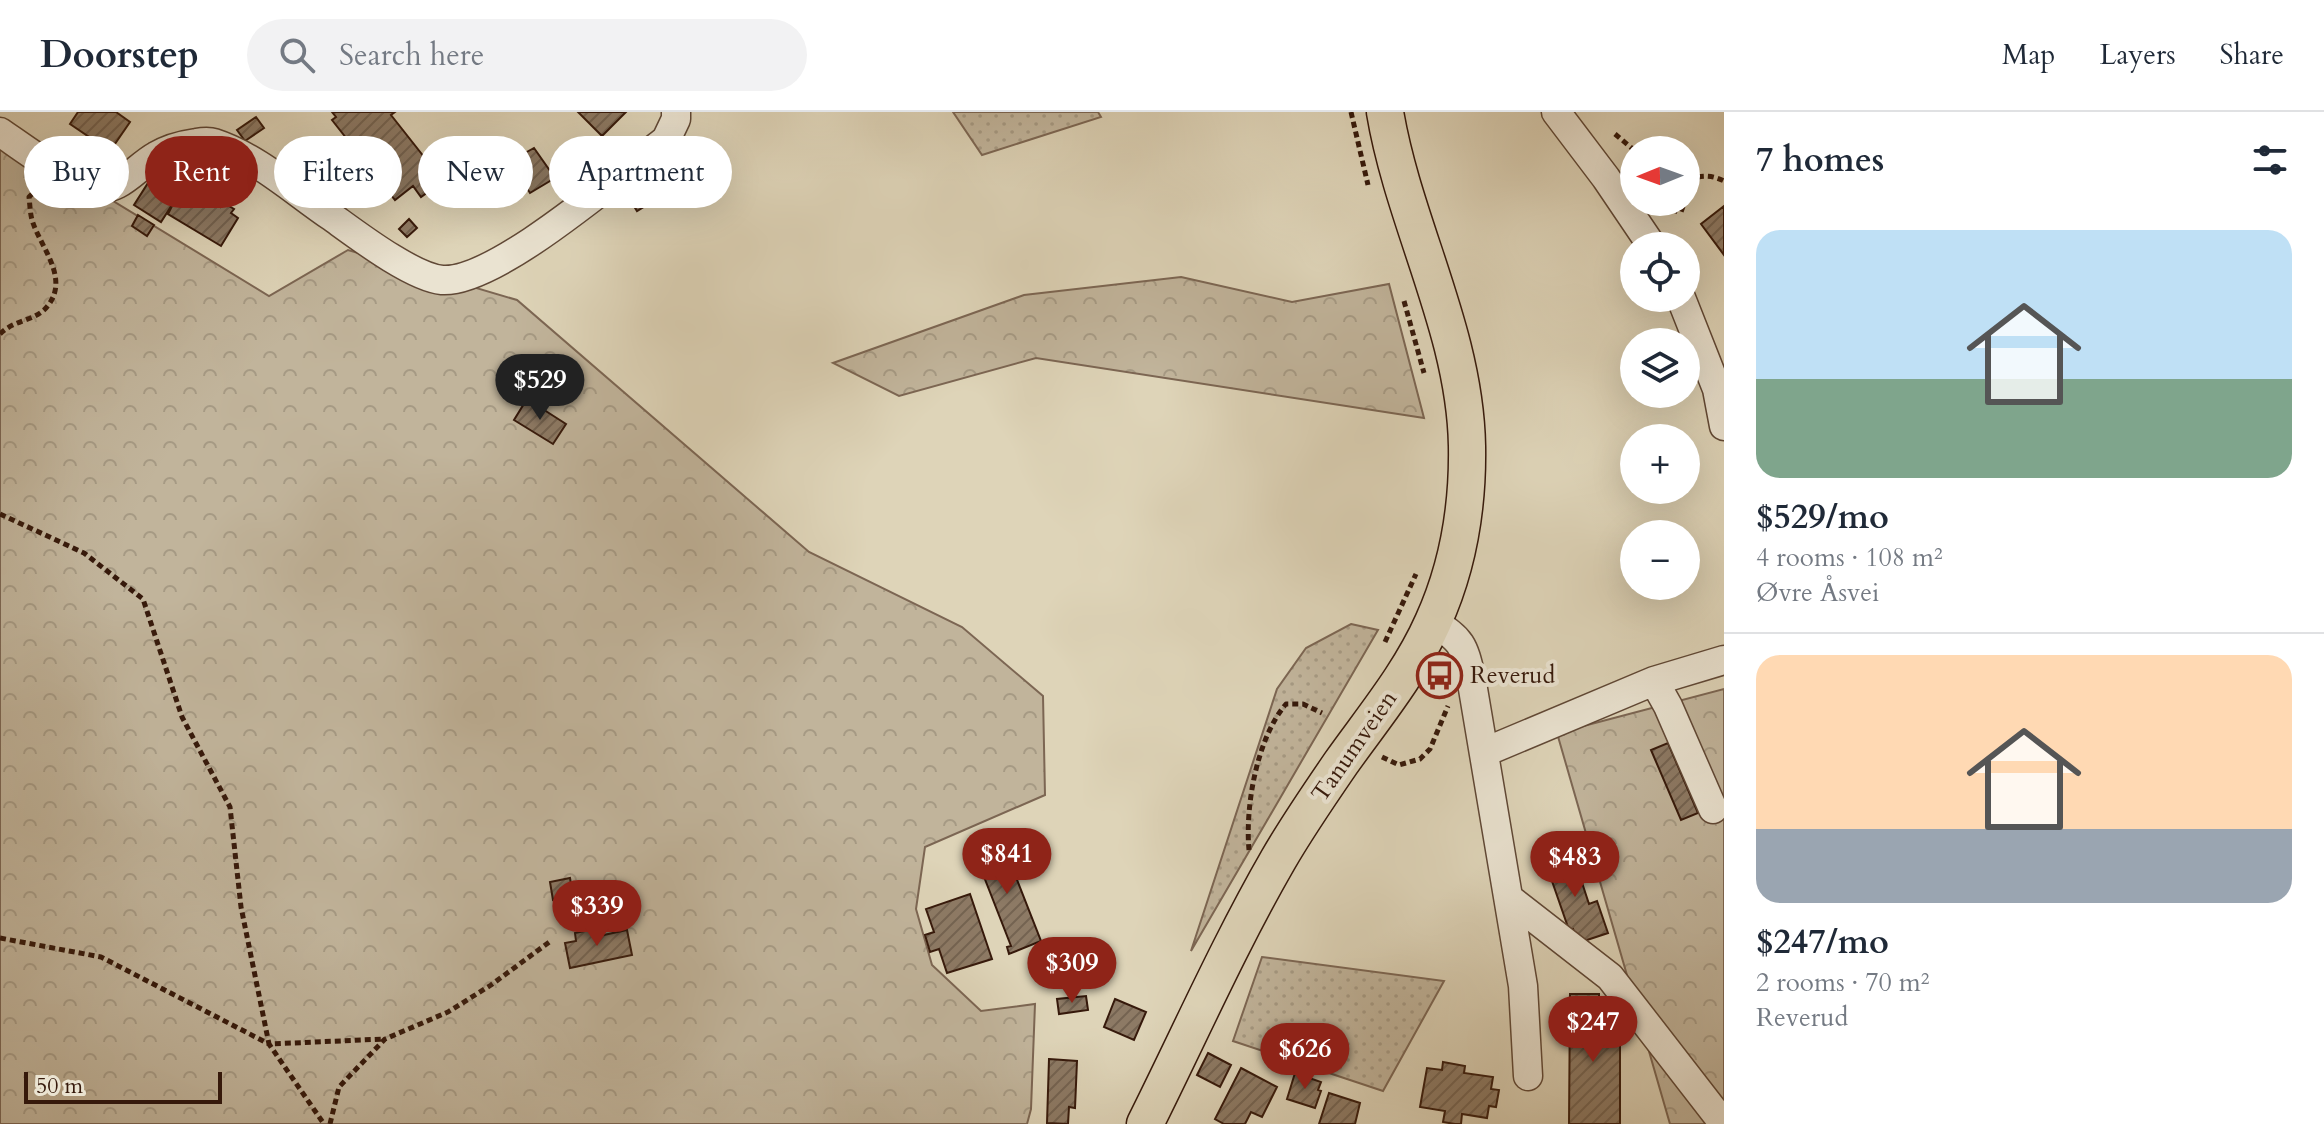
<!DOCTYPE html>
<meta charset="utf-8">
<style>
body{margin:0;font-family:Cardo,serif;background:#f2f2f3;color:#1f2937;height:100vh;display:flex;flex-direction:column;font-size:30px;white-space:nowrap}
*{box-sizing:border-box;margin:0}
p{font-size:26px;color:#747a83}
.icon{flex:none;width:44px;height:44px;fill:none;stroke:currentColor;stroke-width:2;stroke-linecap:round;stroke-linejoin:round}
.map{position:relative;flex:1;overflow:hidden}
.details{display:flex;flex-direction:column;background:#fff;width:600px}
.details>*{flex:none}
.banner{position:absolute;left:24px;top:24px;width:760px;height:72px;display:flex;gap:16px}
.needle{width:52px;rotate:269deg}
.controls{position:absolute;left:1620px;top:24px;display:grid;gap:16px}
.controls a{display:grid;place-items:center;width:80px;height:80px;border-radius:50%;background:#fff;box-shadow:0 8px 32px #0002;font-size:40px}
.scale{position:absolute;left:24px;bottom:20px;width:198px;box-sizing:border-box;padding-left:8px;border:4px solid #36190b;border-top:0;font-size:22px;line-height:28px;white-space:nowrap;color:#36190b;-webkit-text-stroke:6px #eae3d1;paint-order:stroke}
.price{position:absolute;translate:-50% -68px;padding:0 18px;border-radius:28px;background:#8f2418;color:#fff;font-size:26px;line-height:52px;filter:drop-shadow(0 2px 4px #0008)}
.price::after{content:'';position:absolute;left:50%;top:48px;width:24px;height:18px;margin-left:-12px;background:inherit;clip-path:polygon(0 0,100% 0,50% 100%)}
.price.active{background:#222;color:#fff}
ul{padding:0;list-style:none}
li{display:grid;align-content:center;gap:16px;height:424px;padding:0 32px}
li+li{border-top:2px solid #e0e1e3}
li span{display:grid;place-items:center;height:248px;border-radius:24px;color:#555}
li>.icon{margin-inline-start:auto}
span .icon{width:144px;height:144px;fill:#fffc;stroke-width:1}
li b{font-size:34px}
h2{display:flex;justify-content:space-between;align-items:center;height:96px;padding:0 32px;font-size:34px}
.pill{padding:0 28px;border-radius:36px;background:#fff;box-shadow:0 8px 32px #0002;font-size:28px;line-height:72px}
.pill.active{background:#8f2418;color:#fff}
header{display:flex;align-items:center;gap:48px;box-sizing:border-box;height:112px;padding:0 40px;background:#fff;border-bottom:2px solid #e0e1e3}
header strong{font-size:38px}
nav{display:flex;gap:44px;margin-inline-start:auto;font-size:28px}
.search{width:560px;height:72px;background:#f2f2f3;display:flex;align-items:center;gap:20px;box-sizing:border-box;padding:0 28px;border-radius:44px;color:#747a83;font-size:30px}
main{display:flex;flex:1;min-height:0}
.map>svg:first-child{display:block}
.grass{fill:url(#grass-dots);stroke:#7c6653;stroke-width:2}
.forest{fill:url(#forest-crowns);stroke:#7c6653;stroke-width:2}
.building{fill:url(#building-hatch);stroke:#36190b;stroke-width:2}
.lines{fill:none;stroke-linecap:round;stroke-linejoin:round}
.minor-casing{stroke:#604836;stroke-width:31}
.major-casing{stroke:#36190b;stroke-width:39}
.path{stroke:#36190b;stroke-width:5;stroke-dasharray:6 4;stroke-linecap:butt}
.minor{stroke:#eae3d1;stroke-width:28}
.major{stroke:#ded4b8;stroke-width:36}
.labels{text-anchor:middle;stroke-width:8;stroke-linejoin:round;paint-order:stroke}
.poi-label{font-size:24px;fill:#36190b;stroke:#eae3d1;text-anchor:start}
.street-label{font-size:24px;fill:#36190b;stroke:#eae3d1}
</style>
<header>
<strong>Doorstep</strong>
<div class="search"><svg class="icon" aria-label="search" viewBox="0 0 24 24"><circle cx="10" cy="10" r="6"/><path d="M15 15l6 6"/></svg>Search here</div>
<nav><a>Map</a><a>Layers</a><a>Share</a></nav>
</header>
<main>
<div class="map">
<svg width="1724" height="1012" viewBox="0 0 1724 1012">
<defs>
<pattern id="grass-dots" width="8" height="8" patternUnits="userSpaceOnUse" patternTransform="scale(2)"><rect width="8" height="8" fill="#c1b49b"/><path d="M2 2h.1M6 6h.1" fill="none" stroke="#a69a84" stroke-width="1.8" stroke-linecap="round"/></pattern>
<pattern id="forest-crowns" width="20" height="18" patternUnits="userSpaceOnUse" patternTransform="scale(2)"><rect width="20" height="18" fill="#c1b49b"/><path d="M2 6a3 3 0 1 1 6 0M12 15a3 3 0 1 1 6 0" fill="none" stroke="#a69a84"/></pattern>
<pattern id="building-hatch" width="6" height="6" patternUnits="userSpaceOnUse" patternTransform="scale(2)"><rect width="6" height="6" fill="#8d7a65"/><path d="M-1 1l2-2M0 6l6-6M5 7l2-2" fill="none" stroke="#746351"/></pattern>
</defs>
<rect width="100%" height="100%" fill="#ded4b8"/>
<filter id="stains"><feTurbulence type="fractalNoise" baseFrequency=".0025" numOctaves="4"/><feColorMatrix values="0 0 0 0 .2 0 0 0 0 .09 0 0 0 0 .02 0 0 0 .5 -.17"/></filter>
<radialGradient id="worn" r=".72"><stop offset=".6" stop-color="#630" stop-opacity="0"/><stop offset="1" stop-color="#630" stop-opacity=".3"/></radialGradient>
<path class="grass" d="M 953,0 L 1098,0 L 1101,5 L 982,43 Z
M 1351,512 L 1378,518 L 1191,839 L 1277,577 L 1306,536 Z
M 1262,845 L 1444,869 L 1383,979 L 1233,929 Z"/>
<path class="forest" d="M 0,20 L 269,184 L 348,138 L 517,188 L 809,440 L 962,515 L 1043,584 L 1045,683 L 925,735 L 916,797 L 932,853 L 981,899 L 1035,892 L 1031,997 L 1027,1012 L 0,1012 Z
M 1181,165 L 1292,190 L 1389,172 L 1424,306 L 1036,246 L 899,284 L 833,251 L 1024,183 Z
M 1724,577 L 1724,1012 L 1670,1012 L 1557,621 Z"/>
<path class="building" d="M 78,0 L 116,0 L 130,10 L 110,39 L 70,12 Z
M 332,0 L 395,0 L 391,3 L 443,69 L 421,85 L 413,74 L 395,88 L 332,8 L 336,5 Z
M 578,0 L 626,0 L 602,24 Z
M 256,5 L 264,16 L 245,29 L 237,18 Z
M 534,36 L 555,66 L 530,81 L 514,56 L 529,47 L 525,41 Z
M 675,44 L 689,67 L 637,99 L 623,76 Z
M 182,65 L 198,74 L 196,78 L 220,95 L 222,90 L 234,97 L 231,101 L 238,106 L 221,134 L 168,102 L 175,88 L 169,84 Z
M 148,71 L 175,88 L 161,110 L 134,93 Z
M 1724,94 L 1724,143 L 1701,112 Z
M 138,103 L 154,113 L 147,124 L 132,114 Z
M 409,107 L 417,116 L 407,125 L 399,117 Z
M 527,287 L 566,312 L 553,332 L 514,308 Z
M 1668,631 L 1698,701 L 1681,708 L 1651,638 Z
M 1001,727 L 1041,829 L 1009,842 L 1007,835 L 1011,834 L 972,734 L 977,732 L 978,736 Z
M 1572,740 L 1589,792 L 1597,789 L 1608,821 L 1578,831 L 1573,817 L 1569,818 L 1545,749 Z
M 570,766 L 573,784 L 553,788 L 550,770 Z
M 970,782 L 992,847 L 947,861 L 939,837 L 930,840 L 925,823 L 934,820 L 926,797 Z
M 598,816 L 599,824 L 627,818 L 632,843 L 570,856 L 565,831 L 576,829 L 575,821 Z
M 1570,882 L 1599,882 L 1599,911 L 1620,911 L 1620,1012 L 1569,1012 Z
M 1086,884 L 1088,898 L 1059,902 L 1057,887 Z
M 1115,887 L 1146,900 L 1134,928 L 1104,915 Z
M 1208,941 L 1231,953 L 1220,975 L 1197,963 Z
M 1049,947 L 1077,949 L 1075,996 L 1069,995 L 1068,1012 L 1047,1011 Z
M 1443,950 L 1465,954 L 1464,961 L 1493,965 L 1491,977 L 1499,978 L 1496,995 L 1489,994 L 1487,1006 L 1462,1002 L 1461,1012 L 1455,1012 L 1443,1010 L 1445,999 L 1420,995 L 1427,956 L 1442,958 Z
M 1241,956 L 1277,975 L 1262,1005 L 1251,1000 L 1245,1012 L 1224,1012 L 1215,1007 Z
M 1295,961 L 1321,970 L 1318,978 L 1321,979 L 1315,996 L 1287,987 Z
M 1329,981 L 1360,991 L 1355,1012 L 1319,1012 Z"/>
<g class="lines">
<defs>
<path id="minor" d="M 1556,0 L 1606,66 L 1652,134
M 0,20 C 22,35 70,71 94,76 C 119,81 136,55 156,44 C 169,36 182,33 196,31 C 202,30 208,29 214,31 C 257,45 295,80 332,105 C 357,123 412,165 442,168 C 495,172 620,62 666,28 L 676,7 L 676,0
M 1681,186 L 1717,277 L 1724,314
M 1433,510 C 1462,528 1463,532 1471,565 L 1523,874 L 1528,964
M 1654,569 L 1668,594 L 1713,697
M 1485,640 L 1654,569 L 1724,548
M 1511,788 L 1610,865 L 1724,1012"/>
<path id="major" d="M 1145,1012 C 1189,924 1229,833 1278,748 C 1297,715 1319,683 1341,651 C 1373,606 1410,562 1433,510 C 1458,455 1468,394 1467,334 C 1465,218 1404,113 1385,0"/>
</defs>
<use href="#minor" class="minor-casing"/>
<use href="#major" class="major-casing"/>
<path class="path" d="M 1351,0 L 1368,73
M 1615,22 L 1634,38
M 1666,90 L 1671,98 L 1681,100 L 1693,67 C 1703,62 1714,64 1724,69
M 1404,189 L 1424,261
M 0,222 C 14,208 32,209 44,198 C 72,170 43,139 33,111 C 30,103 30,93 29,85 L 39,75
M 0,402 L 84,441 L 143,487 L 182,605 L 230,695 L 241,795 L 269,932 L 385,927
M 1385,530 L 1416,462
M 1382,645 L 1399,653 L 1420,647 L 1430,637 L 1448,594
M 1249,738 C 1245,694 1257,626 1286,592 L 1303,592 L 1322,601
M 0,826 L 101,845 L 269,932 L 324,1012
M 330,1012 L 339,975 L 385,927 L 448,900 L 491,873 L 552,828"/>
<use href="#minor" class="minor"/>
<use href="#major" class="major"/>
</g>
<defs>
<symbol id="bus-ring" viewBox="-11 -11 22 22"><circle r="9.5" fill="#eae3d1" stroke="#8f2418" stroke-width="1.5"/><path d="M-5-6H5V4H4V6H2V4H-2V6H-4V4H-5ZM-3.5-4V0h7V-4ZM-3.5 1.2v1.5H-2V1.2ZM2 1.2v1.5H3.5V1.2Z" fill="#8f2418"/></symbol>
</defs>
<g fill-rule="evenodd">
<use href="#bus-ring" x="1414" y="538" width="51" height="51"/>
</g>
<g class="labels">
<g class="poi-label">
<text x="1470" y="571">Reverud</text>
</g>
<g class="street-label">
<text transform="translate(1354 634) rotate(-55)" y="8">Tanumveien</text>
</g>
</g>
<rect width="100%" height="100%" filter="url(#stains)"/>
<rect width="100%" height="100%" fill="url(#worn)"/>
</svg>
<div class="controls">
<a><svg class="needle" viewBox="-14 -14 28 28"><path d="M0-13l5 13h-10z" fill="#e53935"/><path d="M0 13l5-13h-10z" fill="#747a83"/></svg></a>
<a><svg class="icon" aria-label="locate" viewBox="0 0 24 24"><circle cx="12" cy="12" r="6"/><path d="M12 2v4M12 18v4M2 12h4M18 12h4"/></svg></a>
<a><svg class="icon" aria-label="layers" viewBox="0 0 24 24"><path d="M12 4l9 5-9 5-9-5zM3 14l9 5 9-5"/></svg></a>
<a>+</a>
<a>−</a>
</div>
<div class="scale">50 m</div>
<b class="price active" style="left:540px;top:310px">$529</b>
<b class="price" style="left:1007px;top:784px">$841</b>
<b class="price" style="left:1575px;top:787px">$483</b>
<b class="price" style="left:597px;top:836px">$339</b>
<b class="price" style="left:1072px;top:893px">$309</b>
<b class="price" style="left:1593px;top:952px">$247</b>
<b class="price" style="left:1305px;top:979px">$626</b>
<div class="banner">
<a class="pill">Buy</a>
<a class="pill active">Rent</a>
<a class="pill">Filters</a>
<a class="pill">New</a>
<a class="pill">Apartment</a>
</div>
</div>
<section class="details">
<h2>7 homes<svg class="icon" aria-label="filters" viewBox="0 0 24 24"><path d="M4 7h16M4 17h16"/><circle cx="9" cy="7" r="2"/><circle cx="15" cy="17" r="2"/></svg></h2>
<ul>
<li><span style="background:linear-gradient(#bfe0f5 60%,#7fa58c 0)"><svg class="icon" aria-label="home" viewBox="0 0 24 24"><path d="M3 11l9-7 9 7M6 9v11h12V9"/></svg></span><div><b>$529/mo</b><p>4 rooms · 108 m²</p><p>Øvre Åsvei</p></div></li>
<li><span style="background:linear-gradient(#ffd9b3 70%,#9aa5b1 0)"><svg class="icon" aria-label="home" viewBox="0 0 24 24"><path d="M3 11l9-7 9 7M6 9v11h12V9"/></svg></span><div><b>$247/mo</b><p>2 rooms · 70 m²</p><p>Reverud</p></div></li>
</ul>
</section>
</main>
